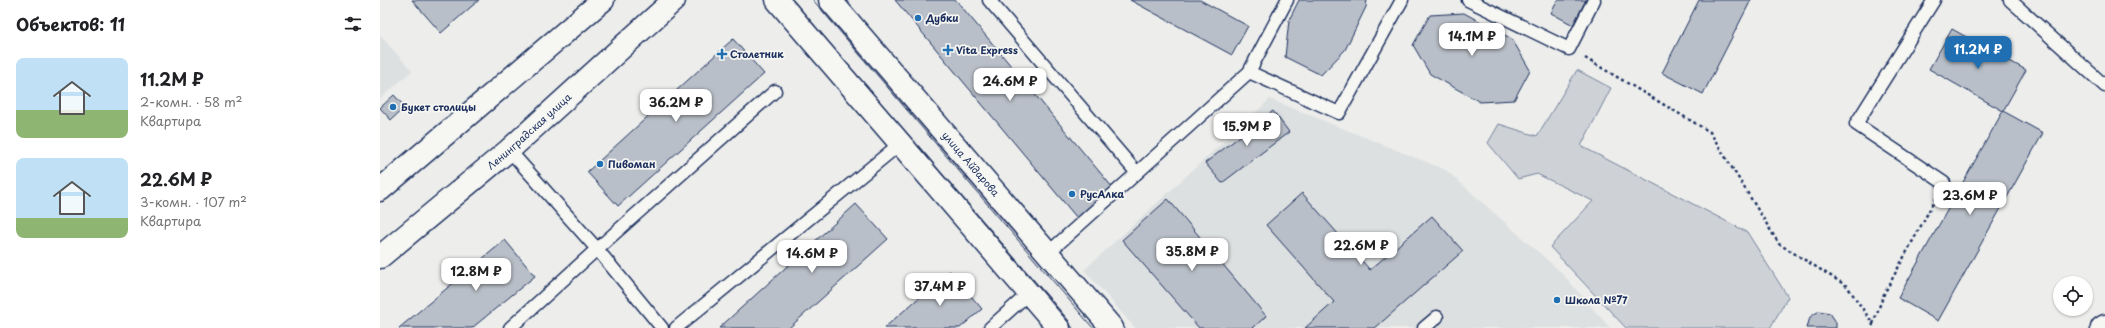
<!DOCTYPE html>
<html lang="ru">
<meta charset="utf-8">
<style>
body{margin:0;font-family:"Playpen Sans",sans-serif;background:#f6f6f6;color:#202124;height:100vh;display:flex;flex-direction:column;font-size:15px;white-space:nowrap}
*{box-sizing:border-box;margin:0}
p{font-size:13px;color:#757577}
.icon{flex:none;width:22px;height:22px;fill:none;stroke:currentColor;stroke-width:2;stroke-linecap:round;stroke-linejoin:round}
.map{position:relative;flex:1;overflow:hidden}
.details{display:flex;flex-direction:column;background:#fff;width:380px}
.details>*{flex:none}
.controls{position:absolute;left:1673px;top:276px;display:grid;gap:8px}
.controls a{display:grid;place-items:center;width:40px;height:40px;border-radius:50%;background:#fff;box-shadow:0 1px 3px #0004;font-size:20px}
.price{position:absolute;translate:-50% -34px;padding:0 9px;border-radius:8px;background:#fff;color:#222;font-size:13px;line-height:26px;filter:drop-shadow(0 1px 2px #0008)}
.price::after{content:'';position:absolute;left:50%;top:24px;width:12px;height:9px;margin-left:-6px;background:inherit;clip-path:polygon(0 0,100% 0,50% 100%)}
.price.current{background:#1f6fb2;color:#fff}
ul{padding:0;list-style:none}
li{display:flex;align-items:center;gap:12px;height:100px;padding:0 16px}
li span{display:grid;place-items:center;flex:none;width:112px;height:80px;border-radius:8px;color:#555}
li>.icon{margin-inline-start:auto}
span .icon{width:48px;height:48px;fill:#fffc;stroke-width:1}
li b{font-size:17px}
h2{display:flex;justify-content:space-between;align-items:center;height:48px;padding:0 16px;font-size:17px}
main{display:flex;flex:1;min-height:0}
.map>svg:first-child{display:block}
.built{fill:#dde0e1}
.green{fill:#ced2d7;stroke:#74809a}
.building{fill:#b9bfc8;stroke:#1b2f5e}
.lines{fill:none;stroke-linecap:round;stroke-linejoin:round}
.lane-casing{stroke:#1b2f5e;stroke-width:15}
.street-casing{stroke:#1b2f5e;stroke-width:25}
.primary-casing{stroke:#1b2f5e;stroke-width:25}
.path{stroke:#1b2f5e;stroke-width:2.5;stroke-dasharray:3 3;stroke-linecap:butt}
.lane{stroke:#f6f6f2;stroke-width:12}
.street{stroke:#f6f6f2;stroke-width:22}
.primary{stroke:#f6f6f2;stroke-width:22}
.tram{stroke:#1b2f5e;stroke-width:1}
.poi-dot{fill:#1f6fb2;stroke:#f6f6f2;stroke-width:1.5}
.labels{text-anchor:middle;stroke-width:3.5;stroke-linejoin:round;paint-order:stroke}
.poi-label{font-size:10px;font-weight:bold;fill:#1b2f5e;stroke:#f6f6f2;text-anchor:start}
.street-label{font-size:10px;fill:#1b2f5e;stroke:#f6f6f2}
</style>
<main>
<section class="details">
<h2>Объектов: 11<svg class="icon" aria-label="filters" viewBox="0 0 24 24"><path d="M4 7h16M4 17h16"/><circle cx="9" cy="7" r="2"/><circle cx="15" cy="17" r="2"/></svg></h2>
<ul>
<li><span style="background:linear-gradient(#bfe0f5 65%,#8fb573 0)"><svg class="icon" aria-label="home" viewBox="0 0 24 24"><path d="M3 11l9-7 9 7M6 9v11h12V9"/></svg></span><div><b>11.2M ₽</b><p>2-комн. · 58 m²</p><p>Квартира</p></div></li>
<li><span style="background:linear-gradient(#bfe0f5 75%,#8fb573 0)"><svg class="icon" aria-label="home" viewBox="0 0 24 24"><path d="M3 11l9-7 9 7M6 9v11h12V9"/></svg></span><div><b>22.6M ₽</b><p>3-комн. · 107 m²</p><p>Квартира</p></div></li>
</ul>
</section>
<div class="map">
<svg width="1725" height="328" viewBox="0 0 1725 328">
<rect width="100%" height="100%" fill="#edeeec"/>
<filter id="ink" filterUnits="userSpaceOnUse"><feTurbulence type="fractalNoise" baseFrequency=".025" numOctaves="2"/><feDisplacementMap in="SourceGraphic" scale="8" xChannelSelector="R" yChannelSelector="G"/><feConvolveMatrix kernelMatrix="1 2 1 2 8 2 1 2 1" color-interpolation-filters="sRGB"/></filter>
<g filter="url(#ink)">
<path class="built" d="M 0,35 L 32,71 L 0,99 Z
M 890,99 L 1066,170 L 1181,272 L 1230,328 L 755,328 L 704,270 Z"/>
<path class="green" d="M 1197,70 L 1231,88 L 1201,146 L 1367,232 L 1408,297 L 1390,328 L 1246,328 L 1170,247 L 1213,201 L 1157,174 L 1138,179 L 1108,143 L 1119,124 L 1157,136 Z"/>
<path class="building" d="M 32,0 L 99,0 L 61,33 Z
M 515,0 L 576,0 L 733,188 L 697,218 Z
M 750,0 L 820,0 L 868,26 L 852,55 Z
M 919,0 L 987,0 L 986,7 L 965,50 L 941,75 L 905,57 L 909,20 Z
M 1178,0 L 1206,0 L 1193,25 L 1171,13 Z
M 1319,0 L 1371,0 L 1323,94 L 1282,73 Z
M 1084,13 L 1132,39 L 1150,70 L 1134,100 L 1100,102 L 1050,74 L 1033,45 L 1050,15 Z
M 1572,29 L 1646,70 L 1623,111 L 1549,69 Z
M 353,39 L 384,74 L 238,206 L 207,172 Z
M 14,95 L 25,107 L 11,120 L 0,108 Z
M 893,111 L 909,132 L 842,183 L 825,163 Z
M 1623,111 L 1663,133 L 1558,321 L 1518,298 Z
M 922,193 L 990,270 L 1052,216 L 1083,251 L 995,328 L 925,328 L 954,302 L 886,225 Z
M 788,199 L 886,316 L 873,328 L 819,328 L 742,240 Z
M 476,204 L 508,239 L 409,328 L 339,328 Z
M 125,240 L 155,276 L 92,328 L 19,328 Z
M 570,271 L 602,309 L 580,328 L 504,328 Z
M 1439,311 L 1450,313 L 1456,322 L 1456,328 L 1427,328 L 1430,317 Z"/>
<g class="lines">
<defs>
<path id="lane" d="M 609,0 L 757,173
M 1088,0 L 1189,49 L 1214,0
M 1554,0 L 1476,124 L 1564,183
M 1630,0 L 1725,86
M 869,72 L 959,113 L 1022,0
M 129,150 L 217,249 L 130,328
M 668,253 L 869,72 L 907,0
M 282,328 L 217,249 L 395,91
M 296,328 L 521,143
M 610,328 L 649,293
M 1044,328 L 1057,317"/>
<path id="street" d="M 1722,328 L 1725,326"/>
<g id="primary">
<path d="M 397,0 L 679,328"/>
<path id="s1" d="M 450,0 L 732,328"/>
<path d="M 0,190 L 223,0"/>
<path id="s2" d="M 0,257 L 129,150 L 294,0"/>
</g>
</defs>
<use href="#lane" class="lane-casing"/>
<use href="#street" class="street-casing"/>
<use href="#primary" class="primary-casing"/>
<path class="path" d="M 1205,58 L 1330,132 L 1399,244 L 1467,286 L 1493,324 L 1492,328
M 1493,324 L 1504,294 L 1556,198"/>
<use href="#lane" class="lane"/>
<use href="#street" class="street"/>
<use href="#primary" class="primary"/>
<path class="tram" d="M 413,0 L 693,328
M 433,0 L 713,328"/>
</g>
</g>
<g class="poi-dot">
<circle cx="538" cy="18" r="4"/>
<path d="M566 44h4v4h4v4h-4v4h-4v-4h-4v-4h4z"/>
<path d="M340 48h4v4h4v4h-4v4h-4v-4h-4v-4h4z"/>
<circle cx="13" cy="107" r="4"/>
<circle cx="220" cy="164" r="4"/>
<circle cx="692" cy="194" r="4"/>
<circle cx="1177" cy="300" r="4"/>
</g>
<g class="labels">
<g class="poi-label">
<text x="546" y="22">Дубки</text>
<text x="576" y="54">Vita Express</text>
<text x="350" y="58">Столетник</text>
<text x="21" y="111">Букет столицы</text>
<text x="228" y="168">Пивоман</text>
<text x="700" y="198">РусАлка</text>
<text x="1185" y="304">Школа №77</text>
</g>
<g class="street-label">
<text dy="4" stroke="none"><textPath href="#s2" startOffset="195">Ленинградская улица</textPath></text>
<text dy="4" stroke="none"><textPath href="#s1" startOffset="216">улица Айдарова</textPath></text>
</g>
</g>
</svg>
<div class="controls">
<a><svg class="icon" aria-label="locate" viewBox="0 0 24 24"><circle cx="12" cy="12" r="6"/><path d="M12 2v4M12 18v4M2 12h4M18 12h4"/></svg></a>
</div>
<b class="price" style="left:1092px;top:57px">14.1M ₽</b>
<b class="price current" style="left:1598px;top:70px">11.2M ₽</b>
<b class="price" style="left:630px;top:102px">24.6M ₽</b>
<b class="price" style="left:296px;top:123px">36.2M ₽</b>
<b class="price" style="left:867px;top:147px">15.9M ₽</b>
<b class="price" style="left:1590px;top:216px">23.6M ₽</b>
<b class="price" style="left:981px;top:266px">22.6M ₽</b>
<b class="price" style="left:812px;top:272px">35.8M ₽</b>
<b class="price" style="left:432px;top:274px">14.6M ₽</b>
<b class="price" style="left:96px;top:292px">12.8M ₽</b>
<b class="price" style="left:560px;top:307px">37.4M ₽</b>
</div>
</main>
